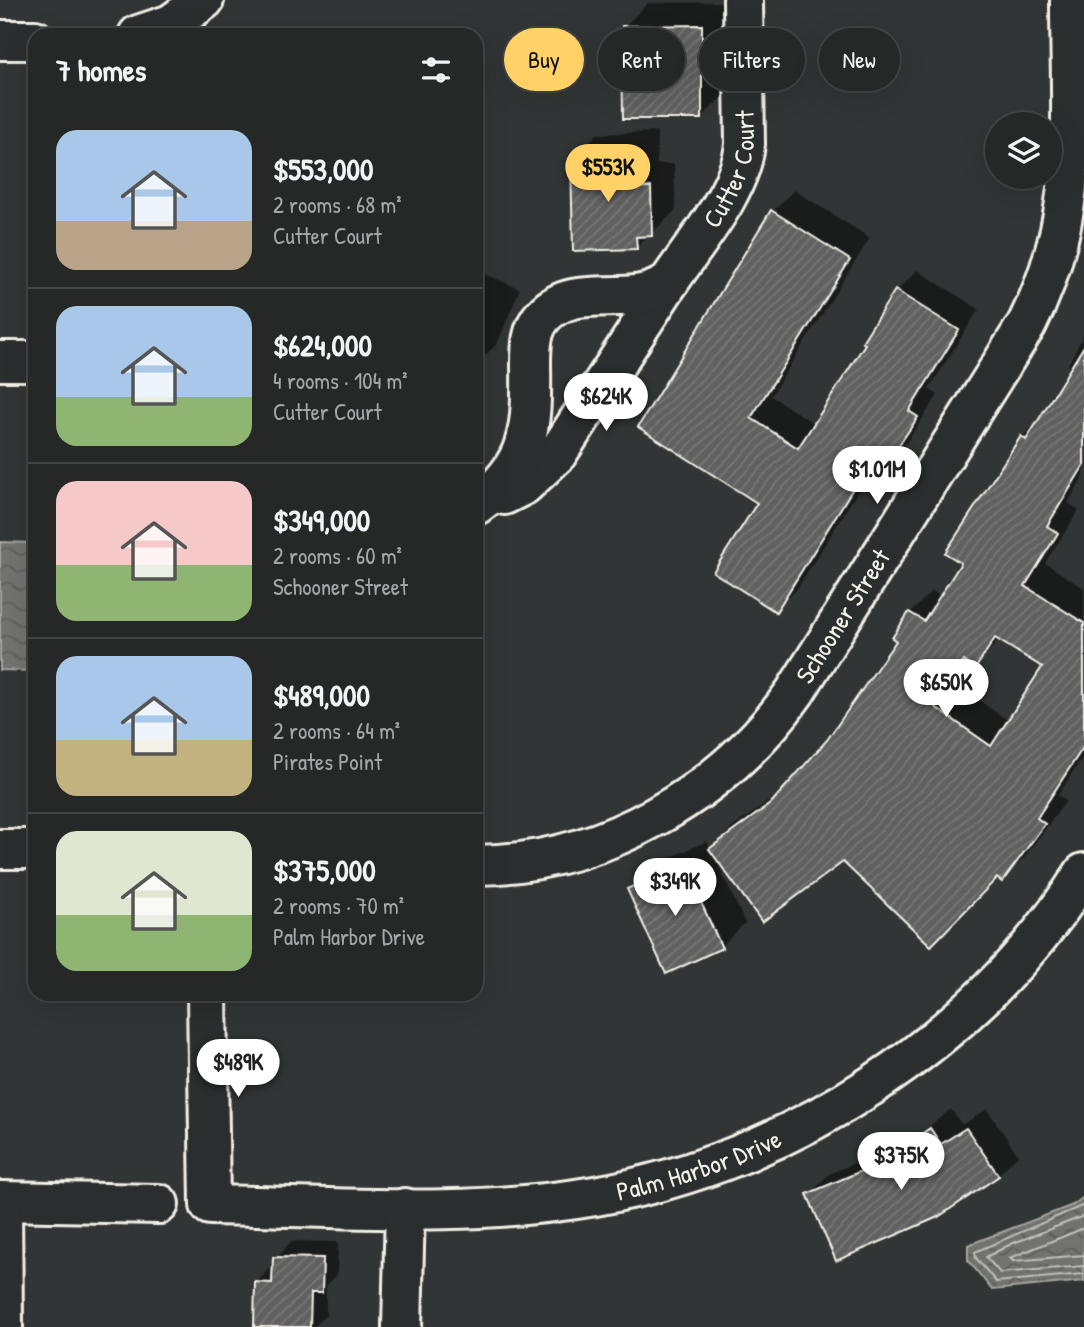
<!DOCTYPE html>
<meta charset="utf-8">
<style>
body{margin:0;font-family:"Patrick Hand",sans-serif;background:#2e3030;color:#f1f3f6;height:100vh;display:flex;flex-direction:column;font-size:26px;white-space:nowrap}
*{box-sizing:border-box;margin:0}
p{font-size:23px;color:#a4a6a8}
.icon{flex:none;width:38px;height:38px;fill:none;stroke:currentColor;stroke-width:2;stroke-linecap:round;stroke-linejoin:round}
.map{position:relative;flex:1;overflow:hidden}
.side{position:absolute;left:28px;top:28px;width:455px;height:973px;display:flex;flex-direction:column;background:#262828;border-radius:21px;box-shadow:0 7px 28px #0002,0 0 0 2px #424445}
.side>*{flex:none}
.banner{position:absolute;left:504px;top:28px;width:474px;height:63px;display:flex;gap:14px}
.fabs{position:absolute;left:985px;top:112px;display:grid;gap:14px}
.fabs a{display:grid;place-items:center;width:77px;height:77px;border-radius:50%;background:#262828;box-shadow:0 7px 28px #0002,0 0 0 2px #424445;font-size:35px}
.price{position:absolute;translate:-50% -60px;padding:0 16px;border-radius:24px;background:#fff;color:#222;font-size:23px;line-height:46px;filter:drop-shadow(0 2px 4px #0008)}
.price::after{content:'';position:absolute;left:50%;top:42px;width:21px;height:16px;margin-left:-10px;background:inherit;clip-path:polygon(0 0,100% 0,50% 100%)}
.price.active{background:#ffd166;color:#111}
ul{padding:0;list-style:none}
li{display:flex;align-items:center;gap:21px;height:175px;padding:0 28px}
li+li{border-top:2px solid #424445}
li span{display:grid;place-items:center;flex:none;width:196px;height:140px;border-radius:21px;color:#555}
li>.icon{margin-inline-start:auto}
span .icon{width:84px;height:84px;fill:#fffc;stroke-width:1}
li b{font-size:30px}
h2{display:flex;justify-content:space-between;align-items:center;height:84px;padding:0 28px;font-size:30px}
.pill{padding:0 24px;border-radius:32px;background:#262828;box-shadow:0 7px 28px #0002,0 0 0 2px #424445;font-size:24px;line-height:63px}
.pill.active{background:#ffd166;color:#111}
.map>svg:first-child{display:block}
.water{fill:url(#water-waves);stroke:#a6a5a0;stroke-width:2}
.shadow{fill:#0007;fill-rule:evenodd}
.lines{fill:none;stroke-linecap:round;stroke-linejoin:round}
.shore{stroke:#c0bfb8;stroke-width:2}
.building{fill:url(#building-hatch);stroke:#f4f1e8;stroke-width:2;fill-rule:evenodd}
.minor-casing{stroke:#f4f1e8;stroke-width:44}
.minor{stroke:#2a2d2e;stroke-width:38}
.labels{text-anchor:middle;stroke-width:5;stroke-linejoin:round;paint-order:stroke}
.street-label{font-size:26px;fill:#f4f1e8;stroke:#2a2d2e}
</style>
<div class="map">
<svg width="1084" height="1327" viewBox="0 0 1084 1327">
<defs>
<pattern id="water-waves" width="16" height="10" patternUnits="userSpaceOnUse" patternTransform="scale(1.75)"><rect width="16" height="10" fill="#727370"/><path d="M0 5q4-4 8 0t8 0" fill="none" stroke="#5e5e5b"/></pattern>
<pattern id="building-hatch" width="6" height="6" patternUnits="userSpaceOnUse" patternTransform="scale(1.75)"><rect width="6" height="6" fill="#5f605f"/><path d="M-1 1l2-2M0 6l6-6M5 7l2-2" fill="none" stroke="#777776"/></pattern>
</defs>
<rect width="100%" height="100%" fill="#323535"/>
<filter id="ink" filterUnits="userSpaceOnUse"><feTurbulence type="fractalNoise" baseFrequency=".0143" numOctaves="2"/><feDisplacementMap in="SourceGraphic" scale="14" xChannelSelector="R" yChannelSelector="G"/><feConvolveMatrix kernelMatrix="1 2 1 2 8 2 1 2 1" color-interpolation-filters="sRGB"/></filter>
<g filter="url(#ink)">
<path class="water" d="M 0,542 L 35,543 L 35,671 L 0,670 Z
M 1084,1197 L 1084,1281 L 992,1290 L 968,1260 L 968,1245 L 1073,1205 Z"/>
<path class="shadow" d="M 725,2 L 726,93 L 702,117 L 624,27 L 648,3 Z
M 657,132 L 657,164 L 674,164 L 676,210 L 636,248 L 573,158 L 597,134 Z
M 794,190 L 870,238 L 771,396 L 815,424 L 868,343 L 896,292 L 917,270 L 979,309 L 929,389 L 938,395 L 906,443 L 885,464 L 878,459 L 797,589 L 775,610 L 760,502 L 641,427 L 773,211 Z
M 476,270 L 520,289 L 497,344 L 476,364 Z
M 1084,334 L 1084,476 L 1068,503 L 1079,510 L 1045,563 L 1084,588 L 1084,755 L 1058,795 L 1066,801 L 1024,858 L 1002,880 L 997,876 L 843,860 L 714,855 L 745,923 L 721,947 L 629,889 L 653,865 L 707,841 L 711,849 L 733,827 L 788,787 L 829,741 L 899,641 L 910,613 L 932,591 L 942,597 L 963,562 L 1022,437 L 1043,416 L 1073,368 L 1068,365 ZM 1000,639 L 1044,667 L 1009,721 L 956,685 L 969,663 L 975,667 Z
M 476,699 L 479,699 L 482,781 L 476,787 Z
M 951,1109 L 962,1125 L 987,1109 L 1018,1155 L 998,1175 L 809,1195 L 829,1174 L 915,1137 Z
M 291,1241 L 338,1242 L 337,1275 L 326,1286 L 326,1315 L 314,1327 L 256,1327 L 257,1283 Z"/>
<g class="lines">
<path class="shore" d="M 1084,1205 L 975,1252 L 976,1258 L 996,1282 L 1084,1274
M 1084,1216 L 1011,1244 L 986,1257 L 1000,1273 L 1084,1266
M 1084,1228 L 1010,1258 L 1013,1261 L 1084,1255"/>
</g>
<path class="building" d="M 702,25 L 702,119 L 623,119 L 622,26 Z
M 633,156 L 634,188 L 651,187 L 652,236 L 636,237 L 637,249 L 573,251 L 571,157 Z
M 771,210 L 850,260 L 751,418 L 798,448 L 865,344 L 862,342 L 895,290 L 959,330 L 909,411 L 918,417 L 885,466 L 872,458 L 776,612 L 713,572 L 757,503 L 638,427 Z
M 1084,346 L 1084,465 L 1047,526 L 1058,533 L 1025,586 L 1084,623 L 1084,746 L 1037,818 L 1045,824 L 1002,882 L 997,878 L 931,946 L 843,862 L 762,922 L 709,849 L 770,804 L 827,740 L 896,641 L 892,638 L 909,612 L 924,621 L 961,563 L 945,553 L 1021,436 L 1026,440 ZM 995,638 L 1042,667 L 991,746 L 935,707 L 964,661 L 975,669 Z
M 683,863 L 722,948 L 666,974 L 627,889 Z
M 930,1128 L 941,1144 L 966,1128 L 999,1176 L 938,1217 L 836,1261 L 807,1194 L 906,1152 L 903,1147 Z
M 273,1257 L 323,1258 L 322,1293 L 311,1293 L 310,1327 L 254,1327 L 255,1282 L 272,1283 Z"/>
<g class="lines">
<defs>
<g id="minor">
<path d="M 138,35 L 171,24 L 204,0"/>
<path d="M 0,40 L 35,40"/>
<path d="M 0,361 L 35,361"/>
<path d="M 504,495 L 524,485 L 557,454 L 669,282"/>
<path id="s1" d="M 476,505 C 531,466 532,427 531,365 C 531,347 531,328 544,315 C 576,280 633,311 669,282 C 695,243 741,191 745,144 L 743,0"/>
<path d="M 0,849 L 35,849"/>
<path id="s2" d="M 476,865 C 603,864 723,794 795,692 L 1027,324 C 1082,215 1070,118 1070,0"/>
<path id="s3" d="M 207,994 L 210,1205 C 337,1207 469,1218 595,1196 C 790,1162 978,1041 1084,873"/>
<path d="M 0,1201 L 159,1204"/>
<path d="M 2,1201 L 3,1327"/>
<path d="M 402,1327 L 405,1208"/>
</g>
</defs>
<use href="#minor" class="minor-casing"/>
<use href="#minor" class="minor"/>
</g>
</g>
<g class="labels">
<g class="street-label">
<text dy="9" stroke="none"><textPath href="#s1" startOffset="476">Cutter Court</textPath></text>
<text dy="9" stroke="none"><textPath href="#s2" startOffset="466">Schooner Street</textPath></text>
<text dy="9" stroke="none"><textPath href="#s3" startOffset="705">Palm Harbor Drive</textPath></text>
</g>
</g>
</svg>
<div class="fabs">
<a><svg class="icon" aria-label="layers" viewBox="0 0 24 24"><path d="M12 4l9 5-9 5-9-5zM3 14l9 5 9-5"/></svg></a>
</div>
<b class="price active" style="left:608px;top:204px">$553K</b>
<b class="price" style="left:606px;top:433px">$624K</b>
<b class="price" style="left:877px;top:506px">$1.01M</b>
<b class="price" style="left:946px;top:719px">$650K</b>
<b class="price" style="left:675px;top:918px">$349K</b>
<b class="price" style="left:238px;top:1099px">$489K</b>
<b class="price" style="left:901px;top:1192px">$375K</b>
<div class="banner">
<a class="pill active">Buy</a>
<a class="pill">Rent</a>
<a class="pill">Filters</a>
<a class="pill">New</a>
</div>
<section class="side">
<h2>7 homes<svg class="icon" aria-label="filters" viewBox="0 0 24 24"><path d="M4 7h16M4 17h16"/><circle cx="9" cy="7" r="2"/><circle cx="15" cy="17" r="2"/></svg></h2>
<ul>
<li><span style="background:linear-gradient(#a9c7e8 65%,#b9a48a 0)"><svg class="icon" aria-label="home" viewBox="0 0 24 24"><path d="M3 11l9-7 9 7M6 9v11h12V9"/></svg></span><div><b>$553,000</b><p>2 rooms · 68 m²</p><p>Cutter Court</p></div></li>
<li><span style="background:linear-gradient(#a9c7e8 65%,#8fb573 0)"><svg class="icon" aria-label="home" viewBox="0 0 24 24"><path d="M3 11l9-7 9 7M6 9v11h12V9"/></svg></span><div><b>$624,000</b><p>4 rooms · 104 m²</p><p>Cutter Court</p></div></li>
<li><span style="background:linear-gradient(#f6c9c9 60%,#8fb573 0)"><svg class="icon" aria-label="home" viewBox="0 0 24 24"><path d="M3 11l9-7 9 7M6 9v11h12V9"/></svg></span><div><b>$349,000</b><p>2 rooms · 60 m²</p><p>Schooner Street</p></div></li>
<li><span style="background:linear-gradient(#a9c7e8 60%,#c2b280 0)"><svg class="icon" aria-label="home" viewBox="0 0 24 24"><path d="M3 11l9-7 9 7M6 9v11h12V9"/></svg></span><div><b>$489,000</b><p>2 rooms · 64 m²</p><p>Pirates Point</p></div></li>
<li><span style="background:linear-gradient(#dfe7d0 60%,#8fb573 0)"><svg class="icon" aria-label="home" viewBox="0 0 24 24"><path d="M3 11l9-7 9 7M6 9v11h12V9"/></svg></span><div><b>$375,000</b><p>2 rooms · 70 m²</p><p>Palm Harbor Drive</p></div></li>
</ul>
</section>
</div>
